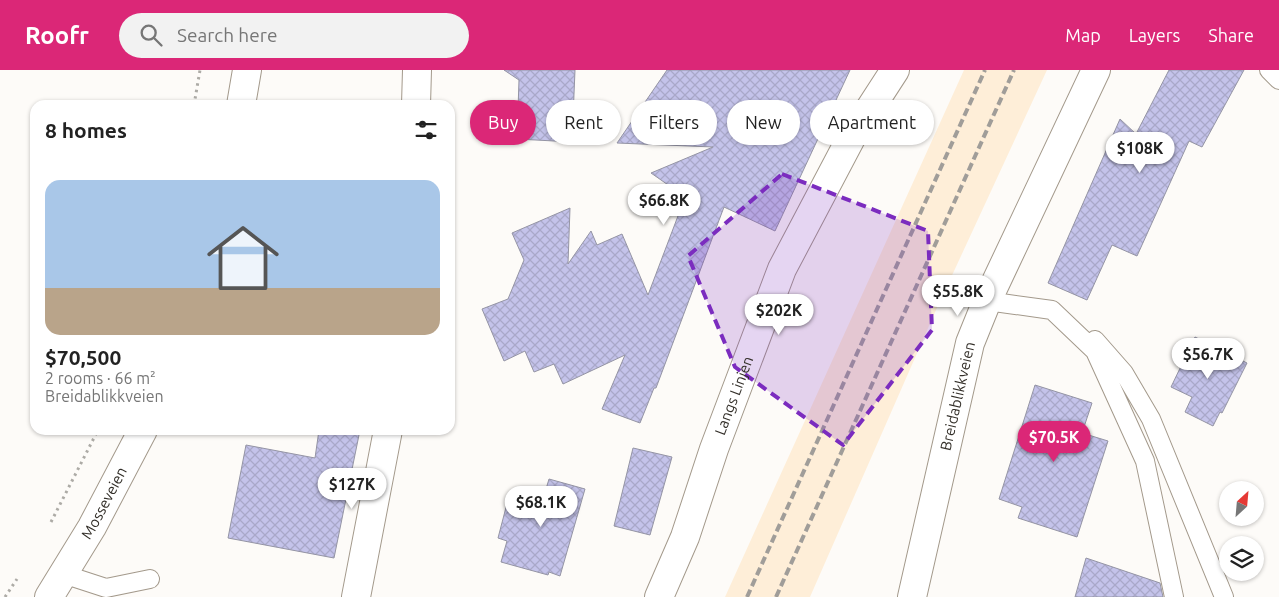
<!DOCTYPE html>
<meta charset="utf-8">
<style>
body{margin:0;font-family:Ubuntu,sans-serif;background:#f2f2f2;color:#222;height:100vh;display:flex;flex-direction:column;font-size:19px;white-space:nowrap}
*{box-sizing:border-box;margin:0}
p{font-size:16px;color:#767676}
.icon{flex:none;width:28px;height:28px;fill:none;stroke:currentColor;stroke-width:2;stroke-linecap:round;stroke-linejoin:round}
.map{position:relative;flex:1;overflow:hidden}
.drawer{position:absolute;left:30px;top:30px;width:425px;height:335px;display:flex;flex-direction:column;background:#fff;border-radius:15px;box-shadow:0 1px 4px #0004}
.drawer>*{flex:none}
.banner{position:absolute;left:470px;top:30px;width:475px;height:45px;display:flex;gap:10px}
.needle{width:32px;rotate:26deg}
.fabs{position:absolute;left:1219px;top:411px;display:grid;gap:10px}
.fabs a{display:grid;place-items:center;width:45px;height:45px;border-radius:50%;background:#fff;box-shadow:0 1px 4px #0004;font-size:25px}
.price{position:absolute;translate:-50% -42px;padding:0 11px;border-radius:18px;background:#fff;color:#222;font-size:16px;line-height:32px;filter:drop-shadow(0 1px 2px #0008)}
.price::after{content:'';position:absolute;left:50%;top:30px;width:15px;height:11px;margin-left:-8px;background:inherit;clip-path:polygon(0 0,100% 0,50% 100%)}
.price.current{background:#db2777;color:#fff}
ul{padding:0;list-style:none}
li{display:grid;align-content:center;gap:10px;height:265px;padding:0 15px}
li span{display:grid;place-items:center;height:155px;border-radius:15px;color:#555}
li>.icon{margin-inline-start:auto}
span .icon{width:90px;height:90px;fill:#fffc;stroke-width:1}
li b{font-size:21px}
h2{display:flex;justify-content:space-between;align-items:center;height:60px;padding:0 15px;font-size:21px}
.chip{padding:0 18px;border-radius:22px;background:#fff;box-shadow:0 1px 4px #0004;font-size:18px;line-height:45px}
.chip.current{background:#db2777;color:#fff}
header{display:flex;align-items:center;gap:30px;box-sizing:border-box;height:70px;padding:0 25px;background:#db2777;color:#fff}
header strong{font-size:24px}
nav{display:flex;gap:28px;margin-inline-start:auto;font-size:18px}
.search{width:350px;height:45px;background:#f2f2f2;display:flex;align-items:center;gap:12px;box-sizing:border-box;padding:0 18px;border-radius:28px;color:#767676;font-size:19px}
.map>svg:first-child{display:block}
.built{fill:#feeed8}
.building{fill:url(#building-cross-hatch);stroke:#9494a4}
.lines{fill:none;stroke-linecap:round;stroke-linejoin:round}
.service-casing{stroke:#a3998b;stroke-width:20}
.minor-casing{stroke:#a3998b;stroke-width:30}
.tertiary-casing{stroke:#a3998b;stroke-width:30}
.trunk-casing{stroke:#a3998b;stroke-width:30}
.path{stroke:#adaba6;stroke-width:3;stroke-dasharray:2.5 4;stroke-linecap:butt}
.service{stroke:#fff;stroke-width:18}
.minor{stroke:#fff;stroke-width:28}
.tertiary{stroke:#fff;stroke-width:28}
.trunk{stroke:#fff;stroke-width:28}
.rail{stroke:#a09d99;stroke-width:4;stroke-dasharray:8 4;stroke-linecap:butt}
.marked{fill:#7b2cbf;fill-opacity:0.2;stroke:#7b2cbf;stroke-width:4;stroke-dasharray:10 6;stroke-linejoin:round}
.labels{text-anchor:middle;stroke-width:5;stroke-linejoin:round;paint-order:stroke}
.street-label{font-size:15px;fill:#332f29;stroke:#fff}
</style>
<header>
<strong>Roofr</strong>
<div class="search"><svg class="icon" aria-label="search" viewBox="0 0 24 24"><circle cx="10" cy="10" r="6"/><path d="M15 15l6 6"/></svg>Search here</div>
<nav><a>Map</a><a>Layers</a><a>Share</a></nav>
</header>
<div class="map">
<svg width="1279" height="527" viewBox="0 0 1279 527">
<defs>
<pattern id="building-cross-hatch" width="8" height="8" patternUnits="userSpaceOnUse" patternTransform="scale(1.25)"><rect width="8" height="8" fill="#c4c3ea"/><path d="M0 0l8 8M0 8l8-8" fill="none" stroke="#a9a8c9"/></pattern>
</defs>
<rect width="100%" height="100%" fill="#fdfbf8"/>
<path class="built" d="M 964,0 L 1047,0 L 936,240 L 810,527 L 725,527 Z"/>
<path class="building" d="M 504,0 L 575,0 L 573,48 L 572,47 L 573,72 L 517,69 L 519,10 Z
M 667,0 L 850,0 L 775,161 L 724,137 L 656,318 L 654,318 L 640,353 L 602,339 L 625,285 L 563,314 L 554,294 L 534,302 L 525,281 L 504,291 L 482,239 L 508,229 L 524,190 L 512,163 L 570,138 L 568,194 L 591,161 L 597,175 L 622,164 L 648,225 L 681,138 L 694,133 L 651,103 L 713,77 L 617,73 Z
M 1169,0 L 1244,0 L 1202,77 L 1189,71 L 1137,186 L 1112,175 L 1087,230 L 1048,213 L 1120,49 L 1136,64 Z
M 1195,267 L 1247,293 L 1222,343 L 1220,342 L 1213,356 L 1185,342 L 1192,327 L 1171,317 Z
M 1035,315 L 1092,333 L 1082,363 L 1108,371 L 1077,467 L 1018,448 L 1022,437 L 999,429 Z
M 319,360 L 360,360 L 334,488 L 228,468 L 246,375 L 315,388 Z
M 633,378 L 672,387 L 650,465 L 614,456 Z
M 549,409 L 585,419 L 560,506 L 549,502 L 548,505 L 501,492 L 507,471 L 498,468 L 510,422 L 521,425 L 521,422 L 543,429 Z
M 1086,488 L 1160,513 L 1163,527 L 1075,527 Z"/>
<g class="lines">
<defs>
<path id="service" d="M 1269,0 L 1279,10
M 987,231 L 1052,240 L 1095,281 L 1145,391 L 1174,527
M 1095,270 L 1124,303 L 1151,349 L 1224,527
M 63,504 L 106,518 L 150,509"/>
<g id="minor">
<path id="s1" d="M 659,527 L 685,467 L 714,379 L 782,199 L 851,68 L 895,0"/>
<path id="s2" d="M 912,527 L 970,273 L 987,231 L 1096,0"/>
</g>
<path id="tertiary" d="M 416,35 L 417,0
M 356,527 L 388,360"/>
<g id="trunk">
<path d="M 241,35 L 247,0"/>
<path id="s3" d="M 49,527 L 92,457 L 143,360"/>
</g>
</defs>
<use href="#service" class="service-casing"/>
<use href="#minor" class="minor-casing"/>
<use href="#tertiary" class="tertiary-casing"/>
<use href="#trunk" class="trunk-casing"/>
<path class="path" d="M 194,35 L 200,0
M 51,452 L 98,360
M 5,527 L 17,509"/>
<use href="#service" class="service"/>
<use href="#minor" class="minor"/>
<use href="#tertiary" class="tertiary"/>
<use href="#trunk" class="trunk"/>
<path class="rail" d="M 747,527 L 985,0
M 776,527 L 1014,0"/>
</g>
<path class="marked" d="M 782,104 L 928,161 L 932,260 L 843,375 L 735,297 L 688,186 Z"/>
<g class="labels">
<g class="street-label">
<text dy="5" stroke="none"><textPath href="#s1" startOffset="215">Langs Linjen</textPath></text>
<text dy="5" stroke="none"><textPath href="#s2" startOffset="206">Breidablikkveien</textPath></text>
<text dy="5" stroke="none"><textPath href="#s3" startOffset="109">Mosseveien</textPath></text>
</g>
</g>
</svg>
<div class="fabs">
<a><svg class="needle" viewBox="-14 -14 28 28"><path d="M0-13l5 13h-10z" fill="#e53935"/><path d="M0 13l5-13h-10z" fill="#767676"/></svg></a>
<a><svg class="icon" aria-label="layers" viewBox="0 0 24 24"><path d="M12 4l9 5-9 5-9-5zM3 14l9 5 9-5"/></svg></a>
</div>
<b class="price" style="left:1140px;top:104px">$108K</b>
<b class="price" style="left:664px;top:156px">$66.8K</b>
<b class="price" style="left:958px;top:247px">$55.8K</b>
<b class="price" style="left:779px;top:266px">$202K</b>
<b class="price" style="left:1208px;top:310px">$56.7K</b>
<b class="price current" style="left:1054px;top:393px">$70.5K</b>
<b class="price" style="left:352px;top:440px">$127K</b>
<b class="price" style="left:541px;top:458px">$68.1K</b>
<div class="banner">
<a class="chip current">Buy</a>
<a class="chip">Rent</a>
<a class="chip">Filters</a>
<a class="chip">New</a>
<a class="chip">Apartment</a>
</div>
<section class="drawer">
<h2>8 homes<svg class="icon" aria-label="filters" viewBox="0 0 24 24"><path d="M4 7h16M4 17h16"/><circle cx="9" cy="7" r="2"/><circle cx="15" cy="17" r="2"/></svg></h2>
<ul>
<li><span style="background:linear-gradient(#a9c7e8 70%,#b9a48a 0)"><svg class="icon" aria-label="home" viewBox="0 0 24 24"><path d="M3 11l9-7 9 7M6 9v11h12V9"/></svg></span><div><b>$70,500</b><p>2 rooms · 66 m²</p><p>Breidablikkveien</p></div></li>
</ul>
</section>
</div>
